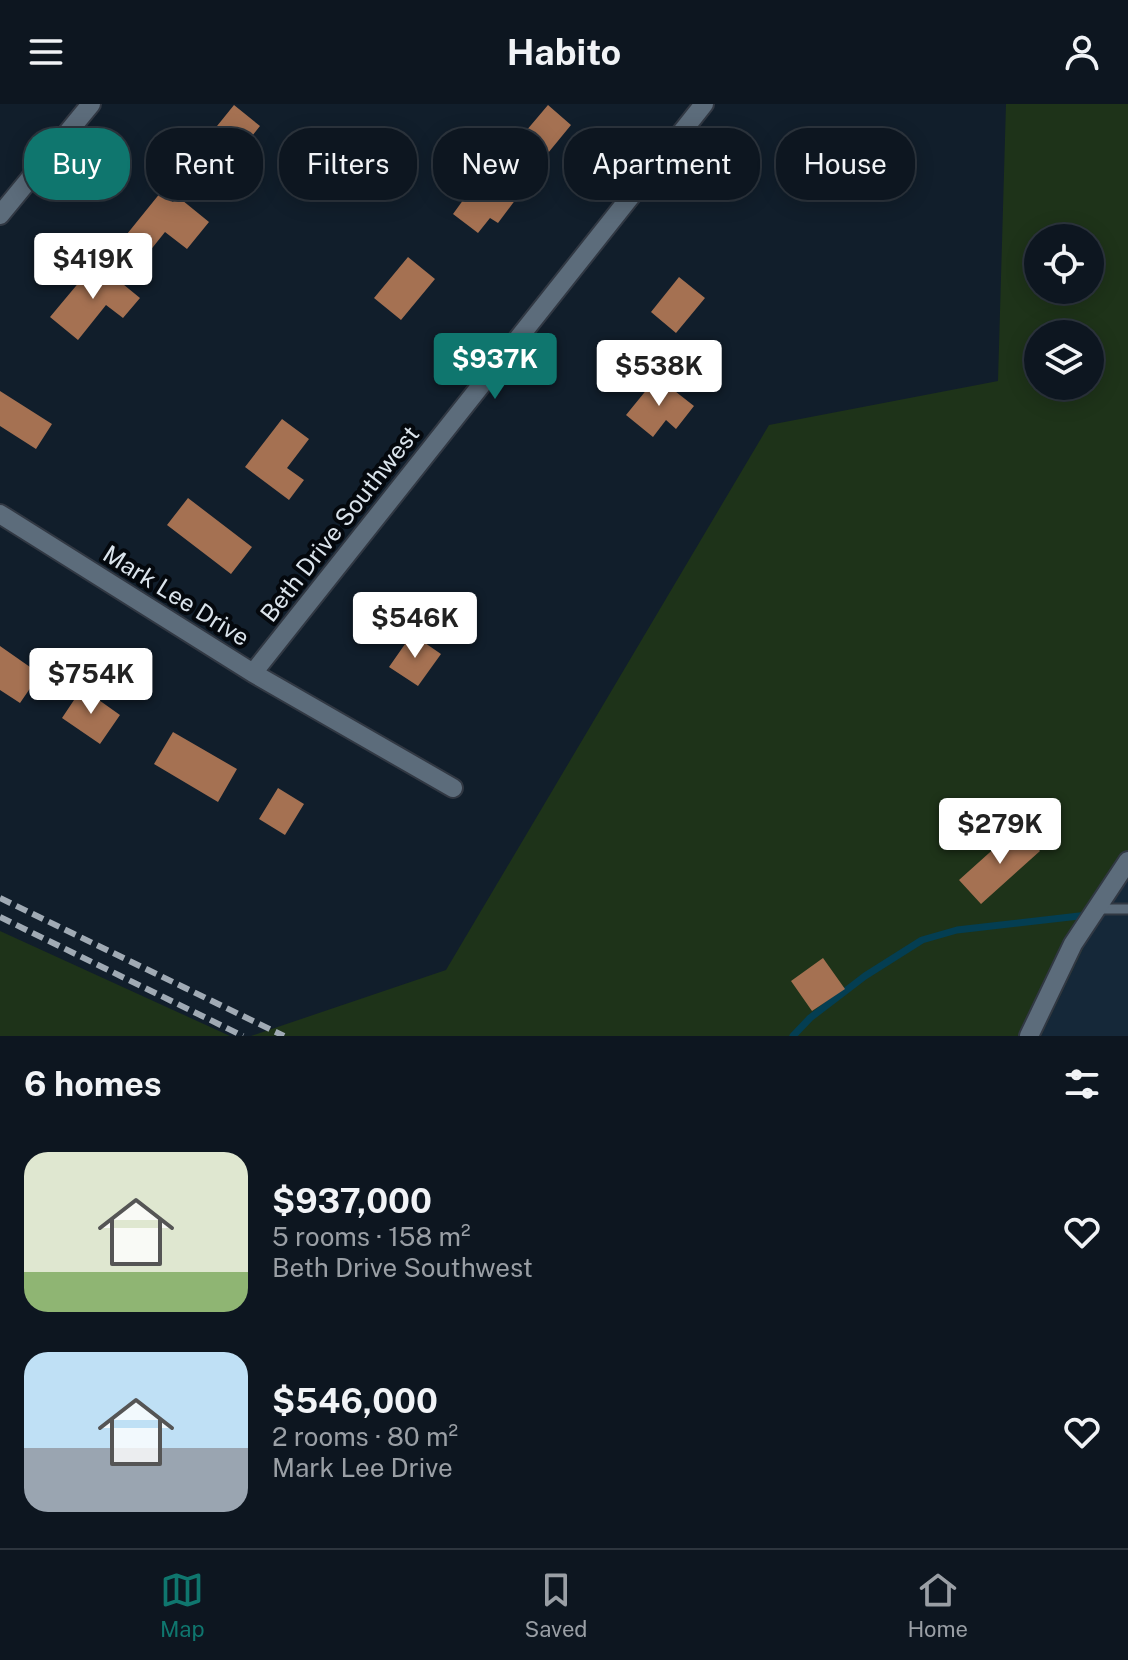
<!DOCTYPE html>
<meta charset="utf-8">
<style>
body{margin:0;font-family:"Public Sans",sans-serif;background:#161f29;color:#f1f3f6;height:100vh;display:flex;flex-direction:column;font-size:30px;white-space:nowrap}
*{box-sizing:border-box;margin:0}
p{font-size:26px;color:#9a9fa5}
.icon{flex:none;width:44px;height:44px;fill:none;stroke:currentColor;stroke-width:2;stroke-linecap:round;stroke-linejoin:round}
.map{position:relative;height:932px;overflow:hidden}
.sheet{display:flex;flex-direction:column;background:#0d1620;flex:1}
.sheet>*{flex:none}
.banner{position:absolute;left:24px;top:24px;width:1080px;height:72px;display:flex;gap:16px}
.fabs{position:absolute;left:1024px;top:120px;display:grid;gap:16px}
.fabs a{display:grid;place-items:center;width:80px;height:80px;border-radius:50%;background:#0d1620;box-shadow:0 4px 20px #0003,0 0 0 2px #2d353e;font-size:40px}
.price{position:absolute;translate:-50% -68px;padding:0 18px;border-radius:8px;background:#fff;color:#222;font-size:26px;line-height:52px;filter:drop-shadow(0 2px 4px #0008)}
.price::after{content:'';position:absolute;left:50%;top:48px;width:24px;height:18px;margin-left:-12px;background:inherit;clip-path:polygon(0 0,100% 0,50% 100%)}
.price.current{background:#0f766e;color:#fff}
ul{padding:0;list-style:none}
li{display:flex;align-items:center;gap:24px;height:200px;padding:0 24px}
li span{display:grid;place-items:center;flex:none;width:224px;height:160px;border-radius:24px;color:#555}
li>.icon{margin-inline-start:auto}
span .icon{width:96px;height:96px;fill:#fffc;stroke-width:1}
li b{font-size:34px}
h2{display:flex;justify-content:space-between;align-items:center;height:96px;padding:0 24px;font-size:34px}
.pill{padding:0 28px;border-radius:32px;background:#0d1620;box-shadow:0 4px 20px #0003,0 0 0 2px #2d353e;font-size:28px;line-height:72px}
.pill.current{background:#0f766e;color:#fff}
header{display:flex;justify-content:space-between;align-items:center;height:104px;padding:0 24px;background:#0d1620;font-size:36px;font-weight:700}
.dock{display:flex;justify-content:space-around;align-items:center;height:112px;border-top:2px solid #2d353e;background:#0d1620;font-size:22px;color:#9a9fa5}
.dock a{display:grid;justify-items:center;gap:4px}
.dock .current{color:#0f766e}
.map>svg:first-child{display:block}
.built{fill:#152839}
.green{fill:#1e3319;fill-rule:evenodd}
.lines{fill:none;stroke-linecap:round;stroke-linejoin:round}
.stream{stroke:#043e52;stroke-width:7}
.building{fill:#a57152}
.lane-casing{stroke:#313843;stroke-width:13}
.street-casing{stroke:#313843;stroke-width:22}
.lane{stroke:#5c6c7b;stroke-width:9}
.street{stroke:#5c6c7b;stroke-width:18}
.rail{stroke:#a0aab4;stroke-width:6;stroke-dasharray:12 6;stroke-linecap:butt}
.labels{text-anchor:middle;stroke-width:8;stroke-linejoin:round;paint-order:stroke}
.street-label{font-size:24px;fill:#dae3eb;stroke:#04080d}
</style>
<header><svg class="icon" aria-label="menu" viewBox="0 0 24 24"><path d="M4 6h16M4 12h16M4 18h16"/></svg>Habito<svg class="icon" aria-label="person" viewBox="0 0 24 24"><circle cx="12" cy="8" r="4"/><path d="M4 21q1-7 8-7t8 7"/></svg></header>
<div class="map">
<svg width="1128" height="932" viewBox="0 0 1128 932">
<rect width="100%" height="100%" fill="#111e2b"/>
<path class="built" d="M 1128,751 L 1128,932 L 1041,932 L 1086,837 Z"/>
<path class="green" d="M 1006,0 L 1128,0 L 1128,751 L 1041,932 L 251,932 L 446,866 L 769,321 L 998,277 ZM 1038,134 L 1090,134 L 1090,186 L 1038,186 ZM 1038,230 L 1090,230 L 1090,282 L 1038,282 Z
M 0,827 L 230,932 L 0,932 Z"/>
<g class="lines">
<path class="stream" d="M 793,932 L 810,914 L 865,872 L 922,836 L 957,826 L 1088,811"/>
</g>
<path class="building" d="M 234,1 L 260,22 L 218,75 L 192,53 Z
M 548,1 L 571,21 L 539,60 L 515,40 Z
M 482,70 L 516,95 L 498,119 L 490,114 L 478,129 L 453,110 Z
M 161,88 L 173,98 L 177,92 L 209,118 L 187,145 L 165,128 L 149,148 L 127,130 Z
M 408,153 L 435,175 L 401,216 L 374,194 Z
M 96,158 L 140,194 L 123,214 L 106,201 L 78,236 L 50,213 Z
M 679,173 L 705,194 L 676,229 L 651,208 Z
M 657,273 L 694,302 L 676,325 L 666,316 L 653,333 L 626,311 Z
M 0,287 L 52,320 L 36,345 L 0,322 Z
M 282,315 L 309,335 L 287,364 L 304,376 L 289,396 L 245,363 Z
M 188,394 L 252,443 L 231,470 L 167,421 Z
M 412,530 L 441,550 L 418,582 L 389,563 Z
M 0,542 L 40,570 L 20,599 L 0,586 Z
M 82,584 L 120,611 L 100,640 L 62,614 Z
M 173,628 L 237,665 L 218,698 L 154,660 Z
M 278,684 L 304,700 L 285,731 L 259,715 Z
M 1018,723 L 1040,747 L 981,800 L 959,776 Z
M 823,854 L 845,885 L 812,907 L 791,877 Z"/>
<g class="lines">
<defs>
<path id="lane" d="M 1096,805 L 1128,805"/>
<path id="street" d="M 0,111 L 91,0
M 0,410 L 253,569 L 453,684
M 253,569 L 704,0
M 1029,932 L 1073,840 L 1128,757"/>
</defs>
<use href="#lane" class="lane-casing"/>
<use href="#street" class="street-casing"/>
<use href="#lane" class="lane"/>
<use href="#street" class="street"/>
<path class="rail" d="M 0,794 L 284,932
M 0,813 L 243,932"/>
</g>
<g class="labels">
<g class="street-label">
<text transform="translate(340 420) rotate(-52)" y="8">Beth Drive Southwest</text>
<text transform="translate(176 492) rotate(32)" y="8">Mark Lee Drive</text>
</g>
</g>
</svg>
<div class="fabs">
<a><svg class="icon" aria-label="locate" viewBox="0 0 24 24"><circle cx="12" cy="12" r="6"/><path d="M12 2v4M12 18v4M2 12h4M18 12h4"/></svg></a>
<a><svg class="icon" aria-label="layers" viewBox="0 0 24 24"><path d="M12 4l9 5-9 5-9-5zM3 14l9 5 9-5"/></svg></a>
</div>
<b class="price" style="left:93px;top:197px">$419K</b>
<b class="price current" style="left:495px;top:297px">$937K</b>
<b class="price" style="left:659px;top:304px">$538K</b>
<b class="price" style="left:415px;top:556px">$546K</b>
<b class="price" style="left:91px;top:612px">$754K</b>
<b class="price" style="left:1000px;top:762px">$279K</b>
<div class="banner">
<a class="pill current">Buy</a>
<a class="pill">Rent</a>
<a class="pill">Filters</a>
<a class="pill">New</a>
<a class="pill">Apartment</a>
<a class="pill">House</a>
</div>
</div>
<section class="sheet">
<h2>6 homes<svg class="icon" aria-label="filters" viewBox="0 0 24 24"><path d="M4 7h16M4 17h16"/><circle cx="9" cy="7" r="2"/><circle cx="15" cy="17" r="2"/></svg></h2>
<ul>
<li><span style="background:linear-gradient(#dfe7d0 75%,#8fb573 0)"><svg class="icon" aria-label="home" viewBox="0 0 24 24"><path d="M3 11l9-7 9 7M6 9v11h12V9"/></svg></span><div><b>$937,000</b><p>5 rooms · 158 m²</p><p>Beth Drive Southwest</p></div><svg class="icon" aria-label="heart" viewBox="0 0 24 24"><path d="M12 20l-8-8c-3-5 5-10 8-4 3-6 11-1 8 4z"/></svg></li>
<li><span style="background:linear-gradient(#bfe0f5 60%,#9aa5b1 0)"><svg class="icon" aria-label="home" viewBox="0 0 24 24"><path d="M3 11l9-7 9 7M6 9v11h12V9"/></svg></span><div><b>$546,000</b><p>2 rooms · 80 m²</p><p>Mark Lee Drive</p></div><svg class="icon" aria-label="heart" viewBox="0 0 24 24"><path d="M12 20l-8-8c-3-5 5-10 8-4 3-6 11-1 8 4z"/></svg></li>
</ul>
</section>
<nav class="dock">
<a class="current"><svg class="icon" aria-label="map" viewBox="0 0 24 24"><path d="M3 6l6-2 6 2 6-2v14l-6 2-6-2-6 2zM9 4v14M15 6v14"/></svg>Map</a>
<a><svg class="icon" aria-label="saved" viewBox="0 0 24 24"><path d="M7 4h10v16l-5-4-5 4z"/></svg>Saved</a>
<a><svg class="icon" aria-label="home" viewBox="0 0 24 24"><path d="M3 11l9-7 9 7M6 9v11h12V9"/></svg>Home</a>
</nav>
